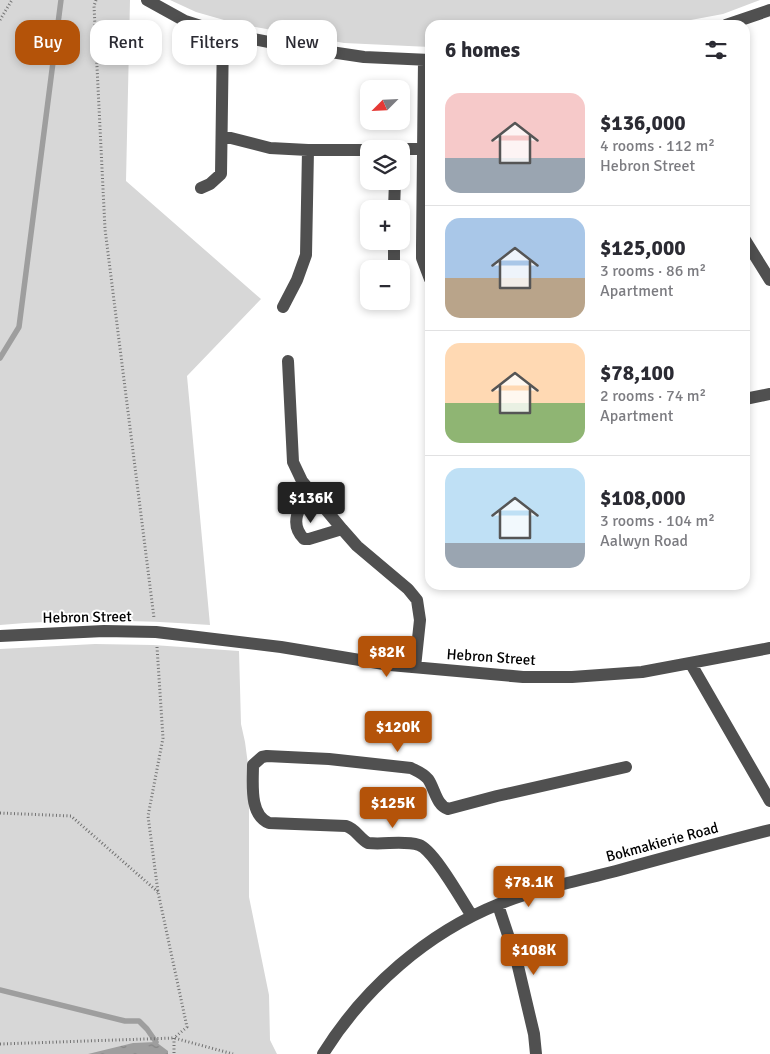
<!DOCTYPE html>
<meta charset="utf-8">
<style>
body{margin:0;font-family:Signika,sans-serif;background:#f2f2f3;color:#2b2b33;height:100vh;display:flex;flex-direction:column;font-size:19px;white-space:nowrap}
*{box-sizing:border-box;margin:0}
p{font-size:16px;color:#7c7c81}
.icon{flex:none;width:28px;height:28px;fill:none;stroke:currentColor;stroke-width:2;stroke-linecap:round;stroke-linejoin:round}
.map{position:relative;flex:1;overflow:hidden}
.panel{position:absolute;left:425px;top:20px;width:325px;height:570px;display:flex;flex-direction:column;background:#fff;border-radius:15px;box-shadow:0 2px 8px #0003}
.panel>*{flex:none}
.hud{position:absolute;left:15px;top:20px;width:335px;height:45px;display:flex;gap:10px}
.needle{width:32px;rotate:246deg}
.buttons{position:absolute;left:360px;top:80px;display:grid;gap:10px}
.buttons a{display:grid;place-items:center;width:50px;height:50px;border-radius:10px;background:#fff;box-shadow:0 2px 8px #0003;font-size:25px}
.price{position:absolute;translate:-50% -42px;padding:0 11px;border-radius:5px;background:#b45309;color:#fff;font-size:16px;line-height:32px;filter:drop-shadow(0 1px 2px #0008)}
.price::after{content:'';position:absolute;left:50%;top:30px;width:15px;height:11px;margin-left:-8px;background:inherit;clip-path:polygon(0 0,100% 0,50% 100%)}
.price.selected{background:#222;color:#fff}
ul{padding:0;list-style:none}
li{display:flex;align-items:center;gap:15px;height:125px;padding:0 20px}
li+li{border-top:1px solid #e1e1e2}
li span{display:grid;place-items:center;flex:none;width:140px;height:100px;border-radius:15px;color:#555}
li>.icon{margin-inline-start:auto}
span .icon{width:60px;height:60px;fill:#fffc;stroke-width:1}
li b{font-size:21px}
h2{display:flex;justify-content:space-between;align-items:center;height:60px;padding:0 20px;font-size:21px}
.tag{padding:0 18px;border-radius:15px;background:#fff;box-shadow:0 2px 8px #0003;font-size:18px;line-height:45px}
.tag.selected{background:#b45309;color:#fff}
.map>svg:first-child{display:block}
.green{fill:#d7d7d7}
.water{fill:url(#water-ripples)}
.lines{fill:none;stroke-linecap:round;stroke-linejoin:round}
.stream{stroke:#9e9e9e;stroke-width:5.5}
.path{stroke:#727272;stroke-width:3;stroke-dasharray:1 2.5;stroke-linecap:butt}
.minor{stroke:#505050;stroke-width:12}
.labels{text-anchor:middle;stroke-width:4;stroke-linejoin:round;paint-order:stroke}
.street-label{font-size:15px;fill:#000;stroke:#fff}
</style>
<div class="map">
<svg width="770" height="1054" viewBox="0 0 770 1054">
<defs>
<pattern id="water-ripples" width="26" height="14" patternUnits="userSpaceOnUse" patternTransform="scale(1.25)"><rect width="26" height="14" fill="#9e9e9e"/><path d="M2 4q2-2 4 0t4 0M15 11q2-2 4 0t4 0" fill="none" stroke="#868686"/></pattern>
</defs>
<rect width="100%" height="100%" fill="#fff"/>
<path class="green" d="M 0,0 L 130,0 L 126,181 L 261,299 L 187,376 L 210,625 C 140,620 70,619 0,625 Z
M 170,0 L 760,0 L 723,14 L 664,25 L 430,25 L 430,47 L 344,43 L 238,24 L 196,12 Z
M 95,644 L 153,645 L 239,651 L 241,724 L 245,742 L 249,772 L 249,897 L 269,995 L 270,1040 L 277,1054 L 0,1054 L 0,649 Z"/>
<path class="water" d="M 156,1042 L 168,1051 L 168,1054 L 88,1054 L 133,1043 Z"/>
<g class="lines">
<path class="stream" d="M 0,358 L 19,327 L 61,0
M 0,990 L 125,1021 L 139,1021 L 147,1029 L 156,1042"/>
<path class="path" d="M 96,0 L 94,6 L 105,229 L 154,618
M 0,20 L 12,0
M 157,647 L 163,738 L 148,816 L 158,892 L 187,1027 L 174,1038 L 174,1054
M 0,813 L 71,816 L 158,892
M 0,1044 L 174,1038 L 233,1054"/>
<path class="minor" d="M 147,0 L 185,21 L 223,33 L 284,45 L 364,57 L 430,60
M 726,25 L 770,10
M 424,60 L 422,246 L 422,258 L 430,279
M 223,136 L 270,148 L 308,150 L 369,150
M 401,149 L 423,149
M 201,188 L 210,184 L 221,174 L 223,33
M 394,209 L 395,181
M 745,240 L 770,280
M 394,241 L 394,269
M 283,307 L 297,280 L 306,255 L 308,150
M 288,361 L 293,462 L 302,481 L 342,529 L 357,546 L 408,589 L 417,600 L 420,620 L 415,667
M 745,399 L 770,394
M 310,491 C 300,506 288,523 304,539 L 309,539 L 342,529
M 0,636 L 104,631 L 156,632 L 281,647 L 390,665 L 523,677 L 572,677 L 642,672 L 770,648
M 691,664 L 770,801
M 498,905 L 517,962 L 534,1034 L 536,1054
M 472,916 C 462,901 434,850 419,845 C 402,840 385,845 368,843 C 359,838 356,829 346,826 L 269,823 C 249,815 253,783 253,765 L 262,757 L 267,756 L 329,759 L 411,768 C 417,771 423,773 428,779 C 435,789 436,805 448,809 L 497,796 L 626,767
M 323,1054 C 364,988 427,933 499,904 C 537,889 577,881 616,871 C 667,857 719,843 770,830"/>
</g>
<g class="labels">
<g class="street-label">
<text transform="translate(87 617) rotate(-1)" y="5">Hebron Street</text>
<text transform="translate(491 657) rotate(4)" y="5">Hebron Street</text>
<text transform="translate(662 842) rotate(-15)" y="5">Bokmakierie Road</text>
</g>
</g>
</svg>
<div class="buttons">
<a><svg class="needle" viewBox="-14 -14 28 28"><path d="M0-13l5 13h-10z" fill="#e53935"/><path d="M0 13l5-13h-10z" fill="#7c7c81"/></svg></a>
<a><svg class="icon" aria-label="layers" viewBox="0 0 24 24"><path d="M12 4l9 5-9 5-9-5zM3 14l9 5 9-5"/></svg></a>
<a>+</a>
<a>−</a>
</div>
<b class="price selected" style="left:311px;top:524px">$136K</b>
<b class="price" style="left:387px;top:678px">$82K</b>
<b class="price" style="left:398px;top:753px">$120K</b>
<b class="price" style="left:393px;top:829px">$125K</b>
<b class="price" style="left:529px;top:908px">$78.1K</b>
<b class="price" style="left:534px;top:976px">$108K</b>
<div class="hud">
<a class="tag selected">Buy</a>
<a class="tag">Rent</a>
<a class="tag">Filters</a>
<a class="tag">New</a>
</div>
<section class="panel">
<h2>6 homes<svg class="icon" aria-label="filters" viewBox="0 0 24 24"><path d="M4 7h16M4 17h16"/><circle cx="9" cy="7" r="2"/><circle cx="15" cy="17" r="2"/></svg></h2>
<ul>
<li><span style="background:linear-gradient(#f6c9c9 65%,#9aa5b1 0)"><svg class="icon" aria-label="home" viewBox="0 0 24 24"><path d="M3 11l9-7 9 7M6 9v11h12V9"/></svg></span><div><b>$136,000</b><p>4 rooms · 112 m²</p><p>Hebron Street</p></div></li>
<li><span style="background:linear-gradient(#a9c7e8 60%,#b9a48a 0)"><svg class="icon" aria-label="home" viewBox="0 0 24 24"><path d="M3 11l9-7 9 7M6 9v11h12V9"/></svg></span><div><b>$125,000</b><p>3 rooms · 86 m²</p><p>Apartment</p></div></li>
<li><span style="background:linear-gradient(#ffd9b3 60%,#8fb573 0)"><svg class="icon" aria-label="home" viewBox="0 0 24 24"><path d="M3 11l9-7 9 7M6 9v11h12V9"/></svg></span><div><b>$78,100</b><p>2 rooms · 74 m²</p><p>Apartment</p></div></li>
<li><span style="background:linear-gradient(#bfe0f5 75%,#9aa5b1 0)"><svg class="icon" aria-label="home" viewBox="0 0 24 24"><path d="M3 11l9-7 9 7M6 9v11h12V9"/></svg></span><div><b>$108,000</b><p>3 rooms · 104 m²</p><p>Aalwyn Road</p></div></li>
</ul>
</section>
</div>
